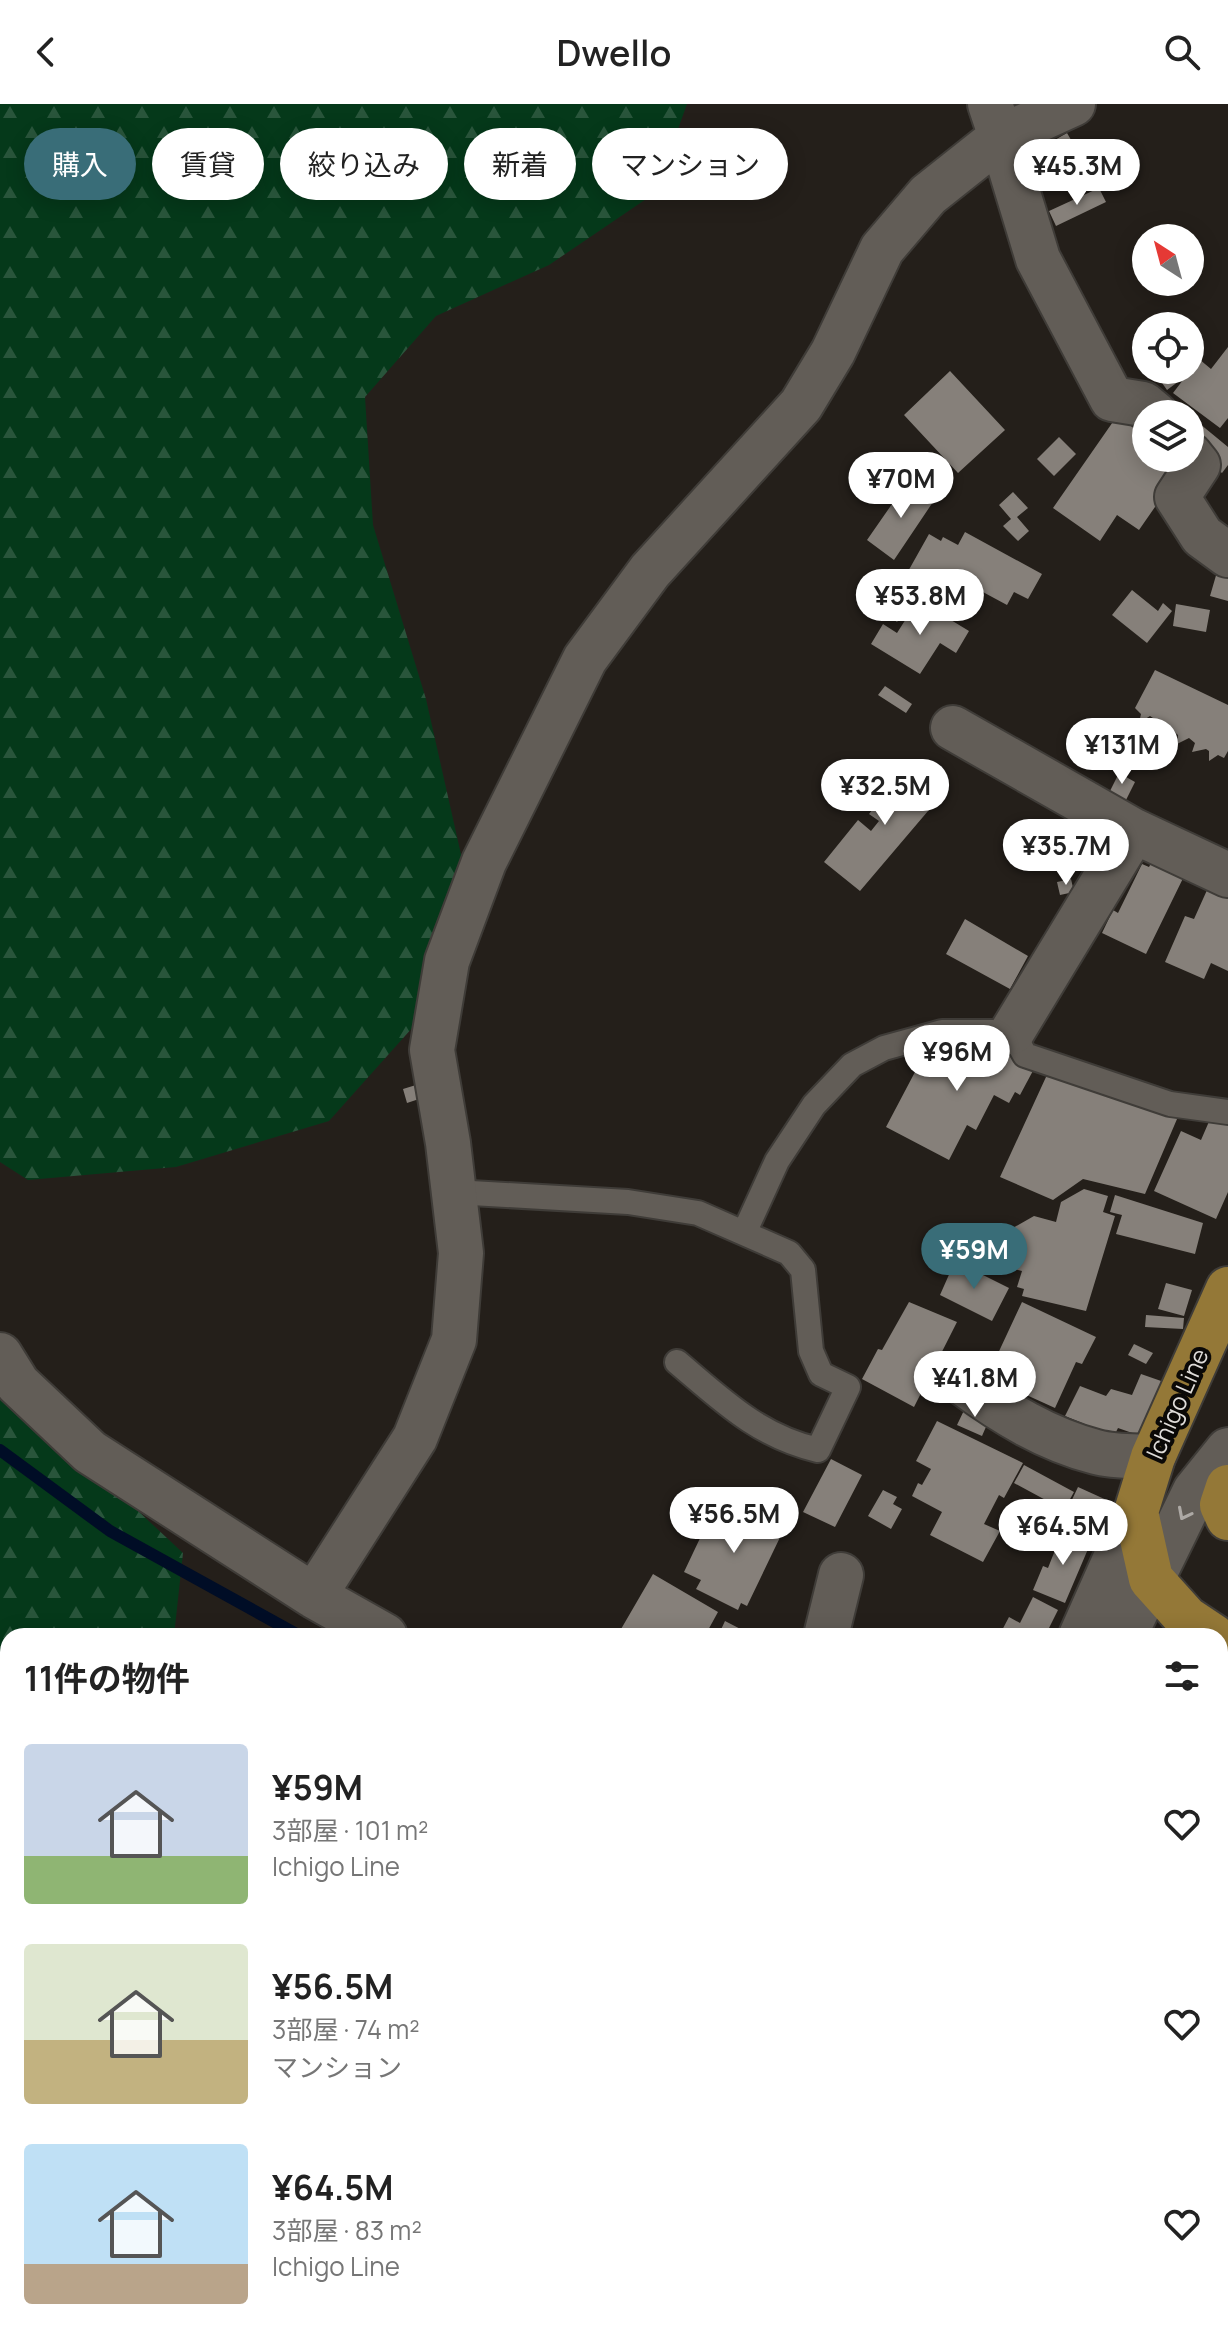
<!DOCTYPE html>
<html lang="ja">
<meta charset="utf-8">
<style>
body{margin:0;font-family:Manrope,"Noto Sans JP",sans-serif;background:#f2f2f2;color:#222;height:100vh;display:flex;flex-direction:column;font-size:30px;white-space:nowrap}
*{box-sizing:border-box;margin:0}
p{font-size:26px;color:#767676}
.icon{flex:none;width:44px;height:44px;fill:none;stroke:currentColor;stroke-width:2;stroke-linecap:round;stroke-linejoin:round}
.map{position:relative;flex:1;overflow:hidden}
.side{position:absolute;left:0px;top:1524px;width:1228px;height:712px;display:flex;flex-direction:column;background:#fff;border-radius:24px 24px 0 0;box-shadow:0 4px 20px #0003}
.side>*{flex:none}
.hud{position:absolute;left:24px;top:24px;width:800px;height:72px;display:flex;gap:16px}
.needle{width:52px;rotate:324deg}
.tools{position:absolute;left:1132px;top:120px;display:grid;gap:16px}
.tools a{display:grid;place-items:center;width:72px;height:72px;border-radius:50%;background:#fff;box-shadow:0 4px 20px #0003;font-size:40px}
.price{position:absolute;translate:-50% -68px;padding:0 18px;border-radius:28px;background:#fff;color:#222;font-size:26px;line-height:52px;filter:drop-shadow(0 2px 4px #0008)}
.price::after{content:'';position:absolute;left:50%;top:48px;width:24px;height:18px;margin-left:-12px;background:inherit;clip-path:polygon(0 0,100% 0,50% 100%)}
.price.active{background:#396d78;color:#fff}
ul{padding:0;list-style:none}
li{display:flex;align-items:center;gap:24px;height:200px;padding:0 24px}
li span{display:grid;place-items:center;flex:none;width:224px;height:160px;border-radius:8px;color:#555}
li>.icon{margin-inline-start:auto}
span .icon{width:96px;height:96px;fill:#fffc;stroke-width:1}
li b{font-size:34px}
h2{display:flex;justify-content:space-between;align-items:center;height:96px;padding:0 24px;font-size:34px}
.chip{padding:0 28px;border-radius:36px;background:#fff;box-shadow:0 4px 20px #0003;font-size:28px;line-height:72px}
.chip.active{background:#396d78;color:#fff}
header{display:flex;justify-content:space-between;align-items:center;height:104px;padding:0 24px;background:#fff;font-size:36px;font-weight:600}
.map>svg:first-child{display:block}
.forest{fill:url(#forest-firs)}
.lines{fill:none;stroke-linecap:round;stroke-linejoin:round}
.stream{stroke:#000d26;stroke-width:12}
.building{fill:#86807a}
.service-casing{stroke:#3f3c38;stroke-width:28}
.minor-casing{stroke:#3f3c38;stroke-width:48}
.tertiary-casing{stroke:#3f3c38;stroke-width:48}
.trunk-casing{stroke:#3f3c38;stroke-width:48}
.service{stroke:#625d57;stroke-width:24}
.minor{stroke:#625d57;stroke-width:44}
.tertiary{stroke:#625d57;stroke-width:44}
.trunk{stroke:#947837;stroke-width:44}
.oneway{stroke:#ada9a5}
.labels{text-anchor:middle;stroke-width:8;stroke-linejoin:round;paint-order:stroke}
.street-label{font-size:24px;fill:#dfdcd9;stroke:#0b0907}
</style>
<header><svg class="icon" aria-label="back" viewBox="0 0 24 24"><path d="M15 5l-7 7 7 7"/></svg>Dwello<svg class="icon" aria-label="search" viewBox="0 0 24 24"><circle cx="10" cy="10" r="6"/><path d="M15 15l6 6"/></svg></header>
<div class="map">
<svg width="1228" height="2236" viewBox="0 0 1228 2236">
<defs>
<pattern id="forest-firs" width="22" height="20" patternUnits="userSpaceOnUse" patternTransform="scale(2)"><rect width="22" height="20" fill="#05391a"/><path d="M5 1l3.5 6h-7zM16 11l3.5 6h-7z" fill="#29553b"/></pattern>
</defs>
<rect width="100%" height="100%" fill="#241f1a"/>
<path class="forest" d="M 0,0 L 687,0 L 655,89 L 549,161 L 436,212 L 365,293 L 373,421 L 426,595 L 467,777 L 430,904 L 329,1017 L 176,1063 L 28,1076 L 0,1058 Z
M 0,1278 L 183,1449 L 174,1532 L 8,1532 L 8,1620 L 0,1617 Z"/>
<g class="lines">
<path class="stream" d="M 0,1346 L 110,1427 L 300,1532
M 1220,2034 L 1228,2038"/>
</g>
<path class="building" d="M 1067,29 L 1084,58 L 1037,85 L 1020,56 Z
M 1099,84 L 1106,98 L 1056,122 L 1049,107 Z
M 1228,243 L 1228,314 L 1220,324 L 1173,289 L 1199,255 L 1211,265 Z
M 950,267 L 1005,326 L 958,369 L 904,311 Z
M 1172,268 L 1179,277 L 1167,286 L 1160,276 Z
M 1117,312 L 1135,325 L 1139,320 L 1146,325 L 1146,354 L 1189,354 L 1139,426 L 1117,411 L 1100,437 L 1053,404 Z
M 1194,315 L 1228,343 L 1228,361 L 1222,369 L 1190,343 L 1190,318 Z
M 1059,333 L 1076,350 L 1054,372 L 1037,355 Z
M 908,377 L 935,395 L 894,456 L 867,436 Z
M 1013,388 L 1028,404 L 1017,413 L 1029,427 L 1018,437 L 1003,422 L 1011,415 L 999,401 Z
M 965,428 L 1042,470 L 1028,495 L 1014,488 L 1007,501 L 981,487 L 969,507 L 906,471 L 929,430 L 941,437 L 943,433 L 958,441 Z
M 1217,468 L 1228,471 L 1228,497 L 1210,492 Z
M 898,481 L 916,496 L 897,518 L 879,504 Z
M 1132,486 L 1158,507 L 1163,499 L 1172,507 L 1147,539 L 1112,511 Z
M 918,496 L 969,527 L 956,549 L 940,539 L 920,570 L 871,540 L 883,520 L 897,529 Z
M 1176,500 L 1210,506 L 1206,528 L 1173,522 Z
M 1155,566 L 1228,601 L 1228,647 L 1224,654 L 1218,651 L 1209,657 L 1209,647 L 1206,645 L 1192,648 L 1195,639 L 1189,634 L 1177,640 L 1178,631 L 1171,625 L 1161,630 L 1162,620 L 1150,612 L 1139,619 L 1141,610 L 1135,604 Z
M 885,582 L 912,600 L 906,609 L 878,591 Z
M 902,663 L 913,672 L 917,667 L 922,671 L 926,665 L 935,673 L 932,677 L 945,687 L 860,787 L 824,758 L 858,716 L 871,727 L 879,717 L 869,710 L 880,696 L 877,693 Z
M 1119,669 L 1135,678 L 1126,696 L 1110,687 Z
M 1159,744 L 1190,760 L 1146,850 L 1102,829 L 1113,806 L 1118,809 L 1142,760 L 1149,763 Z
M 1071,775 L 1074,788 L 1060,791 L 1057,778 Z
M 1212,775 L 1228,782 L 1228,867 L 1211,859 L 1204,875 L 1165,858 L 1185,812 L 1194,815 Z
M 965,815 L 1028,852 L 1010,885 L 946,850 Z
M 997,937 L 1035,963 L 1020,991 L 1015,988 L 1009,999 L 994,991 L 976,1026 L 967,1021 L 949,1056 L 886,1023 L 925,949 L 937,955 L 943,944 Z
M 1046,973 L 1073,974 L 1180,1008 L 1145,1090 L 1083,1075 L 1053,1096 L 1000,1073 Z
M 416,981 L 419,995 L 407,999 L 403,985 Z
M 1211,1013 L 1228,1020 L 1228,1088 L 1216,1115 L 1154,1087 L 1181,1027 L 1201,1036 Z
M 1084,1085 L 1108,1092 L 1103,1108 L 1115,1112 L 1086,1207 L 1022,1192 L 1024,1185 L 1017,1183 L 1022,1167 L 1007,1163 L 999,1147 L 1004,1129 L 1034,1112 L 1056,1118 L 1061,1098 Z
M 1115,1091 L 1203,1119 L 1195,1150 L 1116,1130 L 1122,1111 L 1110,1108 Z
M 955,1157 L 1009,1184 L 992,1217 L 940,1191 Z
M 1166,1179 L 1192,1186 L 1184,1212 L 1158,1205 Z
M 909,1198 L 957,1218 L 914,1303 L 862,1275 L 878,1245 L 882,1246 Z
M 1022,1198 L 1096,1233 L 1082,1260 L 1076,1258 L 1055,1304 L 987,1273 Z
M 1146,1211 L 1184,1214 L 1183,1225 L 1145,1223 Z
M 1134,1240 L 1153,1249 L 1146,1260 L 1128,1251 Z
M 1141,1270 L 1164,1278 L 1138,1331 L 1118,1324 L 1114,1332 L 1065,1312 L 1080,1282 L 1106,1292 L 1111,1285 L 1132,1291 Z
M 968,1298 L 992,1309 L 982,1332 L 957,1321 Z
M 937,1317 L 1023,1359 L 1004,1394 L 999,1391 L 984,1420 L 1000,1427 L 983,1458 L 930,1431 L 942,1408 L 912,1392 L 918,1379 L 922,1381 L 931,1365 L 916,1357 Z
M 831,1355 L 862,1371 L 835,1423 L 803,1408 Z
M 1024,1361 L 1074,1388 L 1064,1406 L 1014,1379 Z
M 1078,1383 L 1111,1398 L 1103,1416 L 1070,1400 Z
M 883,1386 L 897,1393 L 893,1400 L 902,1405 L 891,1425 L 868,1412 Z
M 733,1397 L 785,1423 L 747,1502 L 741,1499 L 738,1506 L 696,1485 L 701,1476 L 684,1468 L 711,1411 L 723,1418 Z
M 1063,1426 L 1091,1438 L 1065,1499 L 1033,1486 L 1043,1462 L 1048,1464 Z
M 653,1470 L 718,1508 L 707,1528 L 714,1532 L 617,1532 Z
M 1033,1493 L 1058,1506 L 1045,1532 L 999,1532 L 1009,1513 L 1020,1519 Z
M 725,1517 L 754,1532 L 718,1532 Z
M 86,2228 L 126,2228 L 122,2236 L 82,2236 Z
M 223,2228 L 348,2228 L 346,2236 L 221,2236 Z
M 408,2228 L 457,2228 L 458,2236 L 412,2236 L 406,2234 Z
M 460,2228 L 487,2228 L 487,2236 L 460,2236 Z"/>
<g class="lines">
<defs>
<path id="service" d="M 454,1088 L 628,1098 L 698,1109 L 789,1149 L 803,1166 L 811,1247 L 821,1270 L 848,1283 L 818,1346 C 758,1332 722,1296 677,1258
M 745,1127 L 777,1057 L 814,1001 L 852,961 L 884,944 L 942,928 L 1012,928 L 1025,951 L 1170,1000 L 1228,1008
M 137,2236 L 142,2228"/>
<path id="minor" d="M 1073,0 L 1001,33 L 1038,155 L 1112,295 L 1143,300 L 1155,310
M 1190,351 L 1198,361 L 1177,393 L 1202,432 L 1228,451
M 953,624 L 1134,727 L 1228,771
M 1012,928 L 1134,727
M 0,1251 L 18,1280 L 90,1348 L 314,1492 L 385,1532
M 963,1279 C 1004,1309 1046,1335 1096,1348 C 1114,1353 1135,1352 1153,1353
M 314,1492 L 415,1334 L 454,1236 L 461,1149 L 448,1039 L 432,946 L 447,857 L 484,758 L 585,555 L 650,467 L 801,301 L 833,248 L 882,145 L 928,91 L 1001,33 L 990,0
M 826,1532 L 841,1471
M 685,2228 L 700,2236
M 630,2236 L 635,2228"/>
<path id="tertiary" d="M 1081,1532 L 1136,1408
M 1124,1532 L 1195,1387 L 1228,1346
M 750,2236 L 754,2228"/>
<path id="trunk" d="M 1228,1383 L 1222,1401 L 1228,1414
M 1213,1532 L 1186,1514 L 1151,1475 L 1136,1408 L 1153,1353 L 1228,1185
M 1220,1732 L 1228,1714
M 1220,1879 L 1228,1862
M 993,2236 L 997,2228
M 1051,2236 L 1055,2228"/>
</defs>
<use href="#service" class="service-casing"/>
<use href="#minor" class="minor-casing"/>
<use href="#tertiary" class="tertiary-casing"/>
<use href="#trunk" class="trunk-casing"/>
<use href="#service" class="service"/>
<use href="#minor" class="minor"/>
<use href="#tertiary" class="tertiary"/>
<use href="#trunk" class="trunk"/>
</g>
<defs><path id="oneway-chevron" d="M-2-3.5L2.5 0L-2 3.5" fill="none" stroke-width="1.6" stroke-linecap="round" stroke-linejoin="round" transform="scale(2)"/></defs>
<use class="oneway" href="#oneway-chevron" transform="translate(1184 1410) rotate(117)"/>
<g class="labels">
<g class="street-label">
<text transform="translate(1178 1300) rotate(-66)" y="8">Ichigo Line</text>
</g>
</g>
</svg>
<div class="tools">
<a><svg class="needle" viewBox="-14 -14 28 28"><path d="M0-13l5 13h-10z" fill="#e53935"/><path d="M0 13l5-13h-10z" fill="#767676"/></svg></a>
<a><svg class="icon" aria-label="locate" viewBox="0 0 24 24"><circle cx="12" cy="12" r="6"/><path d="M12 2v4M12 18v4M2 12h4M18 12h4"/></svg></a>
<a><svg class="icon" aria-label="layers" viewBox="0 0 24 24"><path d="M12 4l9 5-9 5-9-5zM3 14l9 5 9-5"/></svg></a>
</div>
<b class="price" style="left:1077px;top:103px">¥45.3M</b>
<b class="price" style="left:901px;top:416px">¥70M</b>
<b class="price" style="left:920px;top:533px">¥53.8M</b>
<b class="price" style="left:1122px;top:682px">¥131M</b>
<b class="price" style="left:885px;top:723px">¥32.5M</b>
<b class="price" style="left:1066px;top:783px">¥35.7M</b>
<b class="price" style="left:957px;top:989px">¥96M</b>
<b class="price active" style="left:974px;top:1187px">¥59M</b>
<b class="price" style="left:975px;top:1315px">¥41.8M</b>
<b class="price" style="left:734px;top:1451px">¥56.5M</b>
<b class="price" style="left:1063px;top:1463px">¥64.5M</b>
<div class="hud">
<a class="chip active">購入</a>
<a class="chip">賃貸</a>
<a class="chip">絞り込み</a>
<a class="chip">新着</a>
<a class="chip">マンション</a>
</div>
<section class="side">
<h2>11件の物件<svg class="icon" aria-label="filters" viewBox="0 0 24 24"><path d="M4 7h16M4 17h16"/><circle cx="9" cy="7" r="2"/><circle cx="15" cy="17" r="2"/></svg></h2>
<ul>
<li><span style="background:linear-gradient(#c9d6e8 70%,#8fb573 0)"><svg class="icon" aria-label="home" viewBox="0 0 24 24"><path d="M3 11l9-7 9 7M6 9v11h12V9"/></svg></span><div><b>¥59M</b><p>3部屋 · 101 m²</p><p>Ichigo Line</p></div><svg class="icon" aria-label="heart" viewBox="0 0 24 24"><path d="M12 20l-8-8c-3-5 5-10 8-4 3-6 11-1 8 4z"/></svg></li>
<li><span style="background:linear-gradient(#dfe7d0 60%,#c2b280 0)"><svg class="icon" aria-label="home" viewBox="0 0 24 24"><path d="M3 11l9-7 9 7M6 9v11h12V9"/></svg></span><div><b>¥56.5M</b><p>3部屋 · 74 m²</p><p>マンション</p></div><svg class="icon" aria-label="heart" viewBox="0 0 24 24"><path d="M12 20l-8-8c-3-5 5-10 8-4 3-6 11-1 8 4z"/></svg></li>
<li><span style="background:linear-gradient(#bfe0f5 75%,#b9a48a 0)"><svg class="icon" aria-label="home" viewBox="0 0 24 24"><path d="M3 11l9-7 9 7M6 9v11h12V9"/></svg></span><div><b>¥64.5M</b><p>3部屋 · 83 m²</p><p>Ichigo Line</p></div><svg class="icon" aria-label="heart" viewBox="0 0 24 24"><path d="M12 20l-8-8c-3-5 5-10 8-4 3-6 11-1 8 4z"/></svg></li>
</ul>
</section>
</div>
